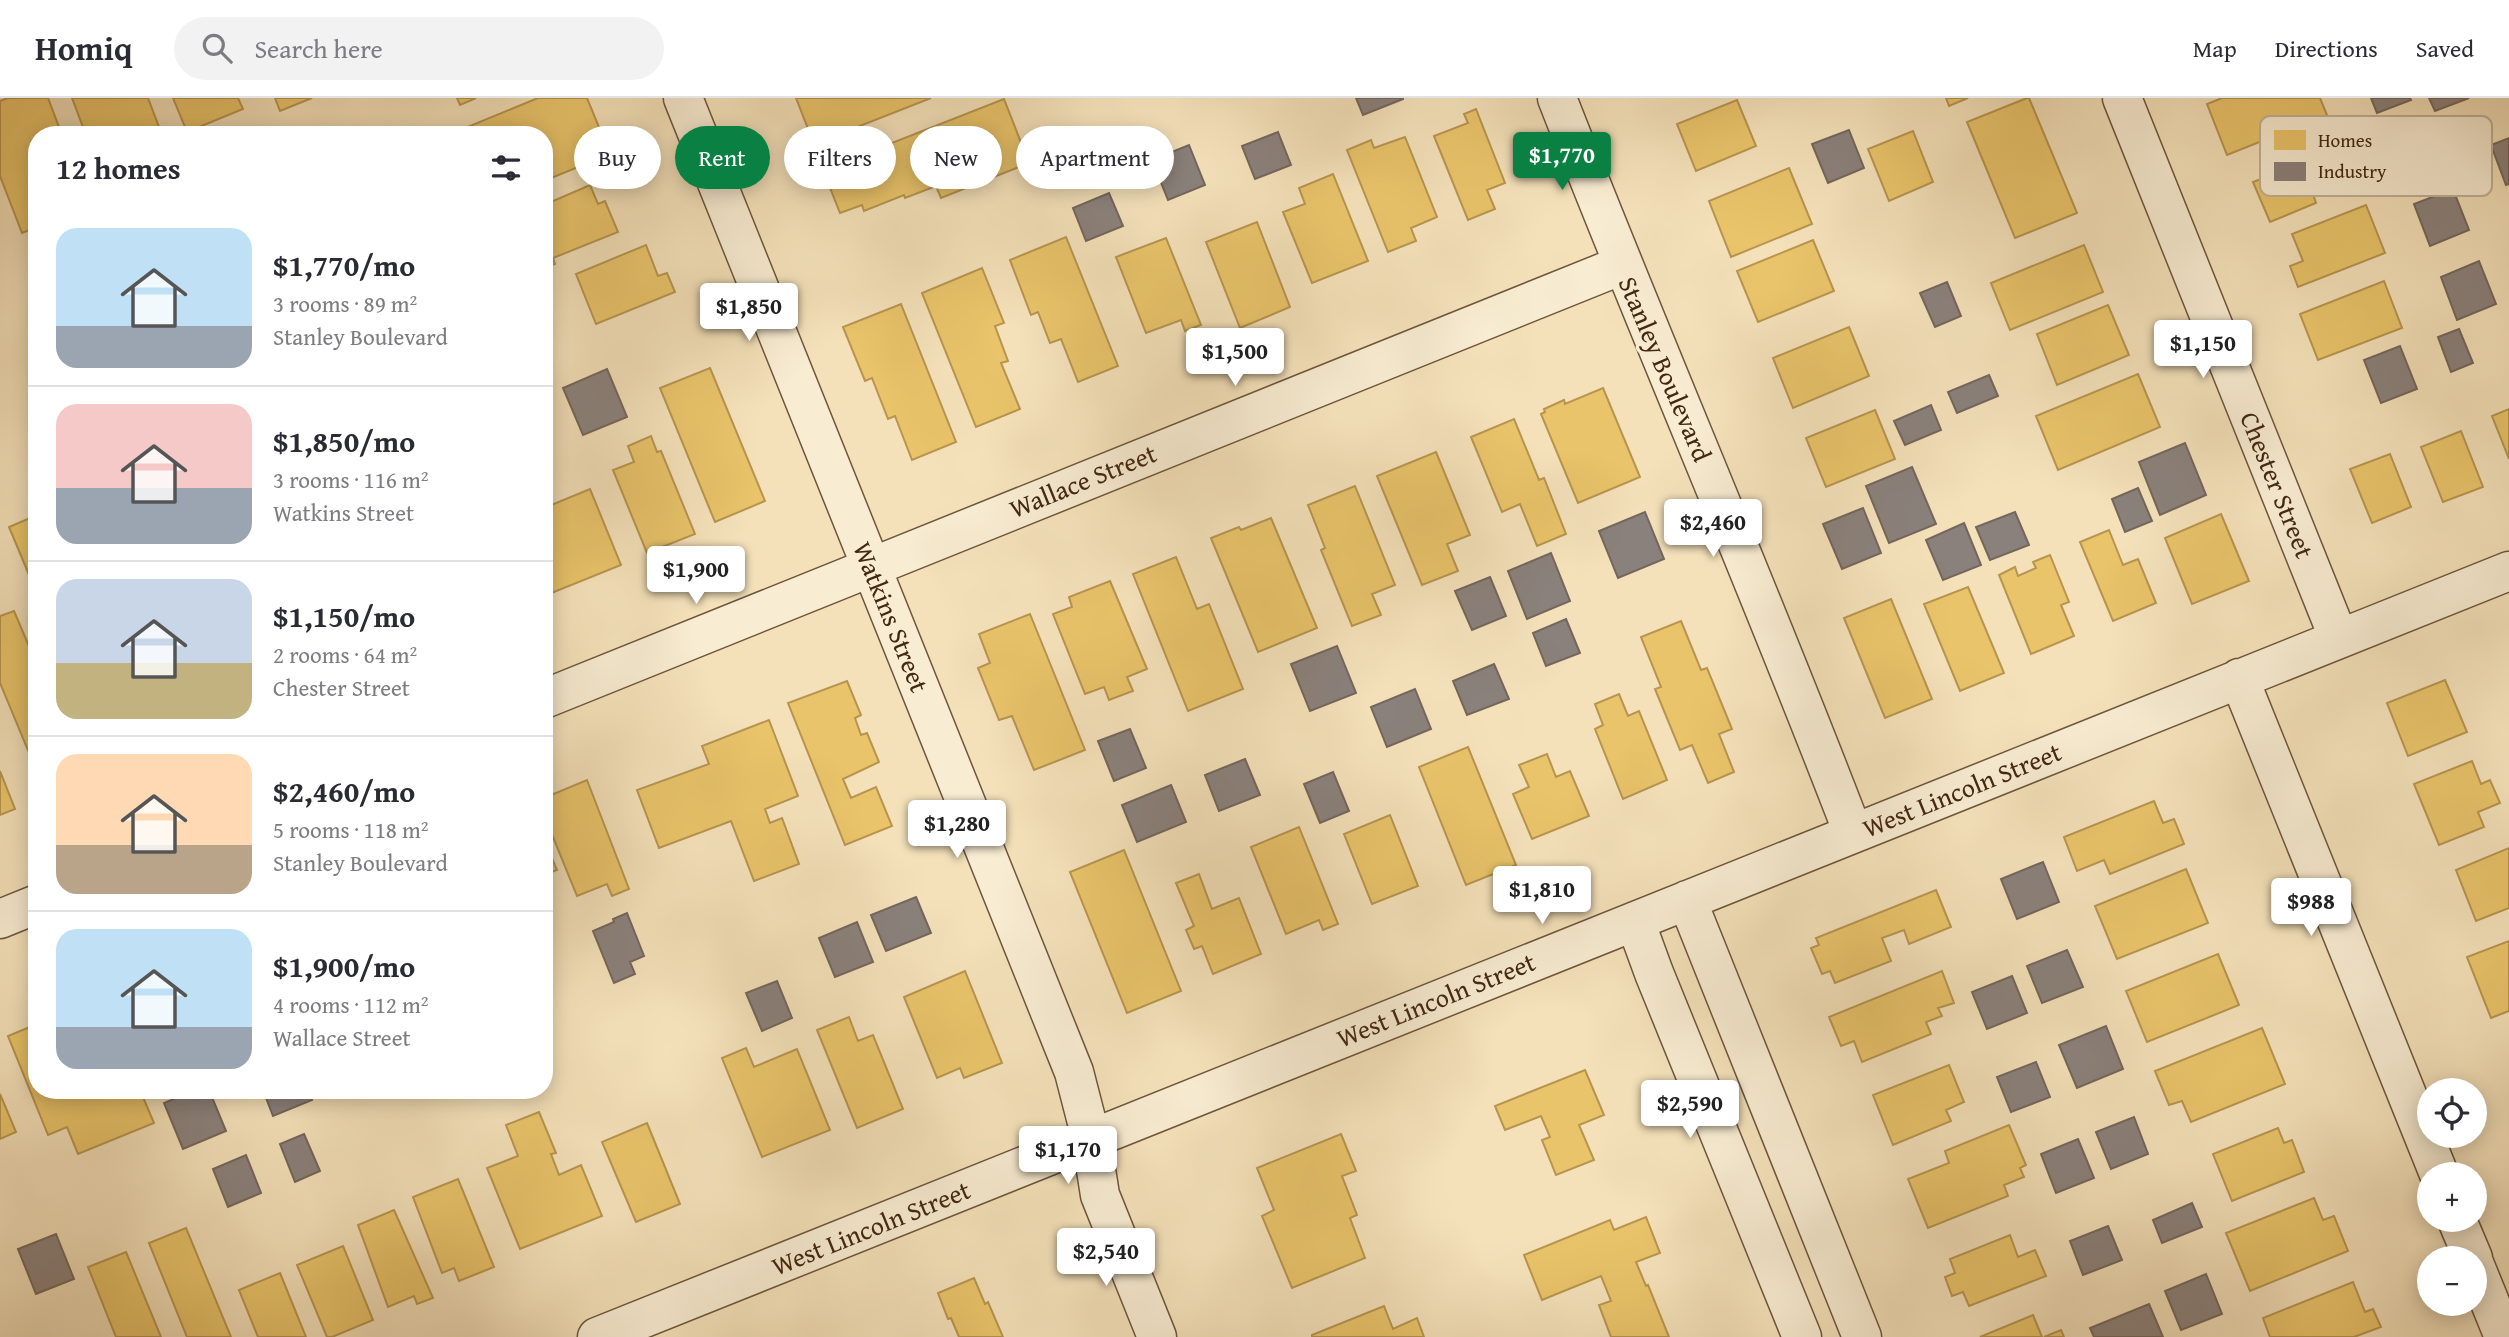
<!DOCTYPE html>
<meta charset="utf-8">
<style>
body{margin:0;font-family:"Gentium Book Plus",serif;background:#f2f2f3;color:#2b2b33;height:100vh;display:flex;flex-direction:column;font-size:26px;white-space:nowrap}
*{box-sizing:border-box;margin:0}
p{font-size:23px;color:#7c7c81}
.icon{flex:none;width:38px;height:38px;fill:none;stroke:currentColor;stroke-width:2;stroke-linecap:round;stroke-linejoin:round}
.map{position:relative;flex:1;overflow:hidden}
.details{position:absolute;left:28px;top:28px;width:525px;height:973px;display:flex;flex-direction:column;background:#fff;border-radius:28px;box-shadow:0 4px 18px #0003}
.details>*{flex:none}
.hud{position:absolute;left:574px;top:28px;width:665px;height:63px;display:flex;gap:14px}
.fabs{position:absolute;left:2417px;top:980px;display:grid;gap:14px}
.fabs a{display:grid;place-items:center;width:70px;height:70px;border-radius:50%;background:#fff;box-shadow:0 4px 18px #0003;font-size:35px}
.price{position:absolute;translate:-50% -60px;padding:0 16px;border-radius:7px;background:#fff;color:#222;font-size:23px;line-height:46px;filter:drop-shadow(0 2px 4px #0008)}
.price::after{content:'';position:absolute;left:50%;top:42px;width:21px;height:16px;margin-left:-10px;background:inherit;clip-path:polygon(0 0,100% 0,50% 100%)}
.price.active{background:#0b8043;color:#fff}
ul{padding:0;list-style:none}
li{display:flex;align-items:center;gap:21px;height:175px;padding:0 28px}
li+li{border-top:2px solid #e1e1e2}
li span{display:grid;place-items:center;flex:none;width:196px;height:140px;border-radius:21px;color:#555}
li>.icon{margin-inline-start:auto}
span .icon{width:84px;height:84px;fill:#fffc;stroke-width:1}
li b{font-size:30px}
h2{display:flex;justify-content:space-between;align-items:center;height:84px;padding:0 28px;font-size:30px}
.pill{padding:0 24px;border-radius:32px;background:#fff;box-shadow:0 4px 18px #0003;font-size:24px;line-height:63px}
.pill.active{background:#0b8043;color:#fff}
header{display:flex;align-items:center;gap:42px;box-sizing:border-box;height:98px;padding:0 35px;background:#fff;border-bottom:2px solid #e1e1e2}
header strong{font-size:33px}
nav{display:flex;gap:38px;margin-inline-start:auto;font-size:24px}
.search{width:490px;height:63px;background:#f2f2f3;display:flex;align-items:center;gap:18px;box-sizing:border-box;padding:0 24px;border-radius:38px;color:#7c7c81;font-size:26px}
.map>svg:first-child{display:block}
.homes{fill:#e9c46a;stroke:#b7954f;stroke-width:2}
.industry{fill:#8a817c;stroke:#74665c;stroke-width:2}
.lines{fill:none;stroke-linecap:round;stroke-linejoin:round}
.minor-casing{stroke:#6e563b;stroke-width:41}
.minor{stroke:#f8ecd2;stroke-width:38}
.labels{text-anchor:middle;stroke-width:7;stroke-linejoin:round;paint-order:stroke}
.street-label{font-size:26px;fill:#422711;stroke:#f8ecd2}
.key{fill:#f8ecd2;stroke:#c1b198;stroke-width:2}
.key-label{font-size:19px;fill:#422711}
</style>
<header>
<strong>Homiq</strong>
<div class="search"><svg class="icon" aria-label="search" viewBox="0 0 24 24"><circle cx="10" cy="10" r="6"/><path d="M15 15l6 6"/></svg>Search here</div>
<nav><a>Map</a><a>Directions</a><a>Saved</a></nav>
</header>
<div class="map">
<svg width="2509" height="1239" viewBox="0 0 2509 1239">
<rect width="100%" height="100%" fill="#f4e1ba"/>
<filter id="stains"><feTurbulence type="fractalNoise" baseFrequency=".00286" numOctaves="4"/><feColorMatrix values="0 0 0 0 .2 0 0 0 0 .09 0 0 0 0 .02 0 0 0 .5 -.17"/></filter>
<radialGradient id="worn" r=".72"><stop offset=".6" stop-color="#630" stop-opacity="0"/><stop offset="1" stop-color="#630" stop-opacity=".3"/></radialGradient>
<path class="homes" d="M 8,0 L 48,0 L 62,37 L 37,37 L 37,129 L 22,135 L 0,78 L 0,3 Z
M 72,0 L 148,0 L 162,37 L 86,37 Z
M 173,0 L 238,0 L 243,11 L 187,34 Z
M 275,0 L 312,0 L 280,13 Z
M 457,0 L 476,0 L 460,7 Z
M 538,0 L 587,0 L 610,56 L 544,83 L 544,37 L 468,37 L 465,30 Z
M 796,0 L 931,0 L 814,46 Z
M 1946,0 L 1968,0 L 1949,8 Z
M 2027,0 L 2029,0 L 2077,115 L 2015,140 L 1967,24 Z
M 2222,0 L 2320,0 L 2327,17 L 2227,57 L 2207,6 Z
M 1004,1 L 1029,65 L 941,100 L 936,88 L 905,100 L 904,97 L 864,113 L 862,107 L 840,115 L 823,72 Z
M 1737,2 L 1756,48 L 1696,73 L 1677,26 Z
M 1476,11 L 1505,85 L 1487,92 L 1495,111 L 1468,122 L 1434,38 L 1468,25 L 1464,16 Z
M 1913,33 L 1933,84 L 1889,103 L 1868,51 Z
M 1405,39 L 1437,119 L 1411,130 L 1416,143 L 1388,154 L 1347,52 L 1371,42 L 1374,50 Z
M 2316,59 L 2322,75 L 2337,69 L 2343,84 L 2313,96 L 2316,105 L 2270,124 L 2253,84 Z
M 1789,70 L 1812,126 L 1731,159 L 1709,103 Z
M 1333,76 L 1368,163 L 1312,185 L 1283,114 L 1305,106 L 1299,90 Z
M 590,87 L 598,106 L 605,103 L 618,134 L 553,160 L 555,166 L 544,170 L 544,107 Z
M 2366,107 L 2385,155 L 2298,189 L 2290,168 L 2303,163 L 2292,136 Z
M 1257,124 L 1290,209 L 1240,230 L 1206,144 Z
M 1066,139 L 1118,268 L 1078,284 L 1061,241 L 1050,245 L 1038,214 L 1031,217 L 1010,162 Z
M 1166,140 L 1201,227 L 1185,233 L 1181,222 L 1146,235 L 1116,159 Z
M 1813,142 L 1834,193 L 1758,224 L 1737,173 Z
M 646,147 L 658,178 L 667,175 L 675,194 L 596,226 L 576,176 Z
M 2084,147 L 2103,194 L 2010,232 L 1991,185 Z
M 982,170 L 1004,225 L 995,228 L 1008,263 L 1001,265 L 1020,311 L 976,329 L 922,195 Z
M 2384,183 L 2402,230 L 2318,262 L 2300,216 Z
M 901,206 L 956,344 L 912,362 L 895,318 L 888,321 L 872,280 L 865,283 L 843,229 Z
M 2108,207 L 2129,257 L 2057,287 L 2037,236 Z
M 1849,229 L 1869,278 L 1793,310 L 1773,260 Z
M 710,270 L 765,403 L 715,424 L 660,290 Z
M 2138,276 L 2160,329 L 2058,372 L 2036,318 Z
M 1603,290 L 1640,379 L 1578,405 L 1541,316 L 1545,314 L 1544,311 L 1564,302 L 1565,306 Z
M 2509,311 L 2509,361 L 2492,318 Z
M 1875,312 L 1895,361 L 1826,389 L 1806,340 Z
M 1514,321 L 1539,382 L 1544,380 L 1566,436 L 1537,448 L 1520,406 L 1502,414 L 1471,339 Z
M 2461,333 L 2483,389 L 2443,404 L 2421,349 Z
M 651,338 L 657,354 L 661,353 L 695,436 L 647,455 L 613,372 L 634,364 L 628,348 Z
M 1436,354 L 1470,437 L 1447,446 L 1458,473 L 1422,487 L 1377,378 Z
M 2390,356 L 2411,409 L 2372,425 L 2350,371 Z
M 1355,388 L 1395,487 L 1372,496 L 1381,517 L 1352,528 L 1321,452 L 1325,450 L 1308,407 Z
M 590,391 L 621,467 L 544,498 L 544,410 Z
M 2221,416 L 2249,483 L 2192,506 L 2165,440 Z
M 37,417 L 37,496 L 9,429 Z
M 1271,420 L 1317,530 L 1258,554 L 1211,440 L 1239,429 L 1241,432 Z
M 2109,432 L 2123,467 L 2138,461 L 2156,505 L 2113,523 L 2080,444 Z
M 2050,457 L 2069,504 L 2061,507 L 2074,538 L 2031,556 L 1999,477 L 2015,469 L 2018,478 L 2036,470 L 2033,464 Z
M 1176,459 L 1197,511 L 1209,506 L 1243,591 L 1188,613 L 1133,476 Z
M 1110,483 L 1147,571 L 1127,579 L 1133,593 L 1109,602 L 1104,589 L 1085,596 L 1053,516 L 1072,509 L 1069,499 Z
M 1968,489 L 2004,575 L 1960,593 L 1924,506 Z
M 1891,501 L 1932,601 L 1885,620 L 1844,520 Z
M 14,513 L 37,567 L 37,674 L 0,585 L 0,518 Z
M 1030,516 L 1085,652 L 1034,672 L 1012,618 L 999,622 L 978,570 L 990,565 L 979,536 Z
M 1681,523 L 1701,572 L 1707,570 L 1732,631 L 1719,636 L 1734,674 L 1708,685 L 1692,647 L 1680,652 L 1655,591 L 1661,589 L 1641,539 Z
M 2445,582 L 2467,634 L 2408,658 L 2387,605 Z
M 847,583 L 861,617 L 855,620 L 861,637 L 867,635 L 879,664 L 843,681 L 851,700 L 876,689 L 892,728 L 845,747 L 788,605 Z
M 1619,596 L 1628,618 L 1639,613 L 1667,682 L 1623,701 L 1595,631 L 1603,627 L 1595,606 Z
M 769,622 L 798,698 L 765,711 L 770,725 L 782,720 L 799,766 L 754,783 L 731,723 L 659,750 L 637,692 L 709,666 L 702,648 Z
M 1468,649 L 1516,767 L 1466,787 L 1419,669 Z
M 1547,656 L 1556,679 L 1570,673 L 1589,718 L 1532,741 L 1513,696 L 1529,689 L 1519,667 Z
M 2472,663 L 2481,686 L 2490,682 L 2500,705 L 2478,714 L 2484,729 L 2439,747 L 2414,686 Z
M 0,673 L 15,711 L 0,717 Z
M 587,682 L 629,791 L 612,798 L 607,786 L 577,798 L 544,717 L 544,700 Z
M 2154,703 L 2163,725 L 2174,721 L 2184,746 L 2110,776 L 2104,762 L 2077,773 L 2064,739 Z
M 1390,717 L 1418,788 L 1372,806 L 1344,736 Z
M 1299,729 L 1338,826 L 1323,832 L 1319,822 L 1286,836 L 1251,749 Z
M 544,742 L 557,772 L 544,777 Z
M 2509,750 L 2509,810 L 2476,823 L 2456,772 Z
M 1124,752 L 1181,893 L 1127,915 L 1070,774 Z
M 2186,771 L 2208,825 L 2117,861 L 2095,808 Z
M 1199,776 L 1212,811 L 1239,800 L 1261,856 L 1213,876 L 1202,848 L 1194,851 L 1186,832 L 1194,828 L 1176,785 Z
M 1936,792 L 1951,829 L 1909,846 L 1904,832 L 1882,840 L 1891,863 L 1835,885 L 1830,873 L 1822,876 L 1811,850 L 1819,847 L 1816,840 Z
M 2509,843 L 2509,913 L 2491,920 L 2467,859 Z
M 2218,856 L 2239,907 L 2147,944 L 2126,893 Z
M 965,873 L 1002,965 L 964,980 L 960,970 L 937,980 L 904,899 Z
M 1942,873 L 1954,905 L 1938,910 L 1942,918 L 1926,924 L 1931,936 L 1862,964 L 1854,943 L 1841,948 L 1829,919 Z
M 849,919 L 858,943 L 873,937 L 903,1011 L 857,1030 L 817,932 Z
M 37,926 L 37,992 L 140,992 L 154,1025 L 78,1056 L 67,1029 L 48,1037 L 8,938 Z
M 2262,930 L 2285,986 L 2191,1024 L 2182,1003 L 2169,1007 L 2155,973 Z
M 746,950 L 754,969 L 797,951 L 830,1032 L 762,1059 L 722,960 Z
M 1949,967 L 1964,1004 L 1946,1012 L 1951,1023 L 1893,1047 L 1873,997 Z
M 1585,972 L 1604,1017 L 1579,1027 L 1594,1062 L 1556,1077 L 1542,1042 L 1550,1039 L 1541,1018 L 1505,1032 L 1495,1008 Z
M 0,996 L 16,1034 L 0,1041 Z
M 539,1014 L 556,1055 L 551,1056 L 559,1077 L 581,1067 L 602,1118 L 520,1151 L 487,1070 L 518,1058 L 506,1027 Z
M 647,1025 L 680,1106 L 636,1124 L 602,1044 Z
M 2009,1027 L 2026,1067 L 2020,1070 L 2024,1079 L 2004,1087 L 2008,1098 L 1928,1130 L 1908,1081 L 1949,1065 L 1945,1053 Z
M 2278,1030 L 2284,1045 L 2292,1042 L 2304,1074 L 2232,1103 L 2213,1056 Z
M 1341,1036 L 1356,1073 L 1342,1078 L 1357,1117 L 1350,1120 L 1365,1160 L 1292,1190 L 1262,1118 L 1274,1112 L 1257,1070 Z
M 458,1081 L 494,1169 L 459,1183 L 454,1170 L 442,1175 L 413,1099 Z
M 2314,1100 L 2323,1122 L 2334,1118 L 2348,1153 L 2250,1193 L 2226,1135 Z
M 394,1112 L 433,1200 L 417,1206 L 414,1198 L 388,1209 L 358,1127 Z
M 1646,1119 L 1660,1155 L 1636,1164 L 1646,1188 L 1648,1187 L 1669,1239 L 1611,1239 L 1599,1207 L 1611,1203 L 1601,1178 L 1542,1202 L 1524,1157 L 1610,1122 L 1614,1132 Z
M 186,1130 L 231,1239 L 187,1239 L 149,1145 Z
M 2010,1137 L 2018,1159 L 2035,1152 L 2046,1178 L 1969,1208 L 1963,1194 L 1952,1198 L 1945,1179 L 1955,1175 L 1950,1161 Z
M 343,1148 L 373,1222 L 332,1239 L 327,1239 L 297,1167 Z
M 126,1154 L 161,1239 L 116,1239 L 88,1169 Z
M 280,1175 L 306,1239 L 258,1239 L 239,1192 Z
M 974,1180 L 985,1206 L 988,1204 L 1003,1239 L 959,1239 L 951,1220 L 948,1221 L 938,1195 Z
M 2353,1184 L 2365,1214 L 2373,1211 L 2381,1229 L 2354,1239 L 2270,1239 L 2263,1220 Z
M 1384,1208 L 1393,1231 L 1417,1220 L 1424,1239 L 1312,1239 L 1312,1237 Z
M 2033,1217 L 2042,1239 L 1980,1239 Z
M 2061,1232 L 2064,1239 L 2044,1239 Z"/>
<path class="industry" d="M 1356,0 L 1403,0 L 1403,1 L 1363,17 Z
M 2371,0 L 2410,0 L 2411,2 L 2377,15 Z
M 2429,0 L 2469,0 L 2435,13 Z
M 1849,32 L 1864,70 L 1828,85 L 1812,46 Z
M 1278,34 L 1291,67 L 1255,81 L 1242,48 Z
M 2509,40 L 2509,86 L 2506,87 L 2491,47 Z
M 1189,47 L 1205,87 L 1168,102 L 1152,62 Z
M 2453,91 L 2469,132 L 2430,148 L 2414,106 Z
M 1109,95 L 1123,128 L 1086,143 L 1073,110 Z
M 2479,163 L 2496,206 L 2457,222 L 2441,179 Z
M 1947,184 L 1961,218 L 1935,229 L 1920,195 Z
M 2459,231 L 2473,265 L 2451,274 L 2438,239 Z
M 2400,248 L 2417,291 L 2381,305 L 2364,262 Z
M 607,271 L 627,319 L 583,337 L 563,290 Z
M 1989,277 L 1998,298 L 1957,315 L 1948,294 Z
M 1931,307 L 1941,332 L 1905,347 L 1894,323 Z
M 2185,345 L 2206,397 L 2160,417 L 2139,364 Z
M 1912,369 L 1936,426 L 1889,445 L 1866,388 Z
M 2138,390 L 2152,423 L 2125,434 L 2112,401 Z
M 1863,410 L 1881,455 L 1842,471 L 1823,426 Z
M 1645,414 L 1664,461 L 1618,480 L 1599,433 Z
M 2015,414 L 2029,447 L 1990,462 L 1976,429 Z
M 1964,425 L 1981,467 L 1943,482 L 1926,442 Z
M 1551,455 L 1570,503 L 1527,521 L 1508,473 Z
M 1490,479 L 1506,518 L 1472,532 L 1455,493 Z
M 1566,521 L 1580,555 L 1546,568 L 1533,535 Z
M 1337,548 L 1356,595 L 1310,613 L 1291,566 Z
M 1494,566 L 1509,601 L 1467,617 L 1453,583 Z
M 1415,591 L 1431,631 L 1387,649 L 1371,609 Z
M 1130,631 L 1146,670 L 1114,683 L 1098,643 Z
M 1245,661 L 1260,697 L 1219,713 L 1205,677 Z
M 1333,674 L 1349,713 L 1320,725 L 1304,686 Z
M 1171,687 L 1186,724 L 1137,744 L 1122,707 Z
M 2043,764 L 2059,804 L 2017,821 L 2001,781 Z
M 916,799 L 931,835 L 886,853 L 871,817 Z
M 627,815 L 644,858 L 630,864 L 635,876 L 614,885 L 593,833 L 614,824 L 613,821 Z
M 857,824 L 873,864 L 835,879 L 819,840 Z
M 2067,852 L 2083,889 L 2042,905 L 2027,868 Z
M 2012,878 L 2027,915 L 1987,931 L 1972,894 Z
M 777,883 L 792,920 L 762,933 L 746,895 Z
M 2106,928 L 2123,971 L 2077,990 L 2059,947 Z
M 2036,964 L 2050,999 L 2011,1014 L 1997,979 Z
M 195,992 L 209,992 L 226,1033 L 183,1051 L 164,1005 Z
M 263,992 L 308,992 L 312,1002 L 273,1018 Z
M 2134,1019 L 2148,1056 L 2111,1071 L 2096,1034 Z
M 304,1036 L 320,1073 L 295,1084 L 280,1046 Z
M 2078,1041 L 2094,1080 L 2056,1095 L 2041,1056 Z
M 246,1057 L 261,1095 L 228,1109 L 213,1071 Z
M 2192,1105 L 2202,1129 L 2162,1145 L 2153,1122 Z
M 2108,1128 L 2122,1162 L 2083,1177 L 2070,1143 Z
M 56,1136 L 74,1181 L 36,1196 L 18,1151 Z
M 2206,1176 L 2222,1216 L 2181,1232 L 2165,1193 Z
M 2149,1206 L 2163,1239 L 2094,1239 L 2090,1230 Z"/>
<g class="lines">
<defs>
<path id="minor" d="M 683,0 L 1074,974 L 1091,1040 L 1100,1097 L 1157,1239
M 1557,0 C 1653,246 1759,489 1853,735
M 2122,0 L 2339,541
M 2239,580 L 2439,1076
M 544,601 L 1622,167
M 1687,802 L 1862,1239
M 0,821 L 37,806
M 1635,823 L 1654,875 L 1802,1239
M 2457,1122 L 2473,1160
M 2474,1165 L 2504,1239
M 597,1239 L 2509,473"/>
</defs>
<use href="#minor" class="minor-casing"/>
<use href="#minor" class="minor"/>
</g>
<g class="labels">
<g class="street-label">
<text transform="translate(1665 271) rotate(67)" y="9">Stanley Boulevard</text>
<text transform="translate(1083 383) rotate(-22)" y="9">Wallace Street</text>
<text transform="translate(2277 387) rotate(68)" y="9">Chester Street</text>
<text transform="translate(891 519) rotate(68)" y="9">Watkins Street</text>
<text transform="translate(1962 692) rotate(-22)" y="9">West Lincoln Street</text>
<text transform="translate(1436 902) rotate(-22)" y="9">West Lincoln Street</text>
<text transform="translate(871 1130) rotate(-22)" y="9">West Lincoln Street</text>
</g>
</g>
<rect x="2260" y="18" width="232" height="80" rx="10" class="key"/>
<rect x="2274" y="32" width="32" height="20" fill="#e9c46a"/>
<rect x="2274" y="64" width="32" height="19" fill="#8a817c"/>
<g class="key-label">
<text x="2318" y="49">Homes</text>
<text x="2318" y="80">Industry</text>
</g>
<rect width="100%" height="100%" filter="url(#stains)"/>
<rect width="100%" height="100%" fill="url(#worn)"/>
</svg>
<div class="fabs">
<a><svg class="icon" aria-label="locate" viewBox="0 0 24 24"><circle cx="12" cy="12" r="6"/><path d="M12 2v4M12 18v4M2 12h4M18 12h4"/></svg></a>
<a>+</a>
<a>−</a>
</div>
<b class="price active" style="left:1562px;top:94px">$1,770</b>
<b class="price" style="left:749px;top:245px">$1,850</b>
<b class="price" style="left:2203px;top:282px">$1,150</b>
<b class="price" style="left:1235px;top:290px">$1,500</b>
<b class="price" style="left:1713px;top:461px">$2,460</b>
<b class="price" style="left:696px;top:508px">$1,900</b>
<b class="price" style="left:957px;top:762px">$1,280</b>
<b class="price" style="left:1542px;top:828px">$1,810</b>
<b class="price" style="left:2311px;top:840px">$988</b>
<b class="price" style="left:1690px;top:1042px">$2,590</b>
<b class="price" style="left:1068px;top:1088px">$1,170</b>
<b class="price" style="left:1106px;top:1190px">$2,540</b>
<div class="hud">
<a class="pill">Buy</a>
<a class="pill active">Rent</a>
<a class="pill">Filters</a>
<a class="pill">New</a>
<a class="pill">Apartment</a>
</div>
<section class="details">
<h2>12 homes<svg class="icon" aria-label="filters" viewBox="0 0 24 24"><path d="M4 7h16M4 17h16"/><circle cx="9" cy="7" r="2"/><circle cx="15" cy="17" r="2"/></svg></h2>
<ul>
<li><span style="background:linear-gradient(#bfe0f5 70%,#9aa5b1 0)"><svg class="icon" aria-label="home" viewBox="0 0 24 24"><path d="M3 11l9-7 9 7M6 9v11h12V9"/></svg></span><div><b>$1,770/mo</b><p>3 rooms · 89 m²</p><p>Stanley Boulevard</p></div></li>
<li><span style="background:linear-gradient(#f6c9c9 60%,#9aa5b1 0)"><svg class="icon" aria-label="home" viewBox="0 0 24 24"><path d="M3 11l9-7 9 7M6 9v11h12V9"/></svg></span><div><b>$1,850/mo</b><p>3 rooms · 116 m²</p><p>Watkins Street</p></div></li>
<li><span style="background:linear-gradient(#c9d6e8 60%,#c2b280 0)"><svg class="icon" aria-label="home" viewBox="0 0 24 24"><path d="M3 11l9-7 9 7M6 9v11h12V9"/></svg></span><div><b>$1,150/mo</b><p>2 rooms · 64 m²</p><p>Chester Street</p></div></li>
<li><span style="background:linear-gradient(#ffd9b3 65%,#b9a48a 0)"><svg class="icon" aria-label="home" viewBox="0 0 24 24"><path d="M3 11l9-7 9 7M6 9v11h12V9"/></svg></span><div><b>$2,460/mo</b><p>5 rooms · 118 m²</p><p>Stanley Boulevard</p></div></li>
<li><span style="background:linear-gradient(#bfe0f5 70%,#9aa5b1 0)"><svg class="icon" aria-label="home" viewBox="0 0 24 24"><path d="M3 11l9-7 9 7M6 9v11h12V9"/></svg></span><div><b>$1,900/mo</b><p>4 rooms · 112 m²</p><p>Wallace Street</p></div></li>
</ul>
</section>
</div>
